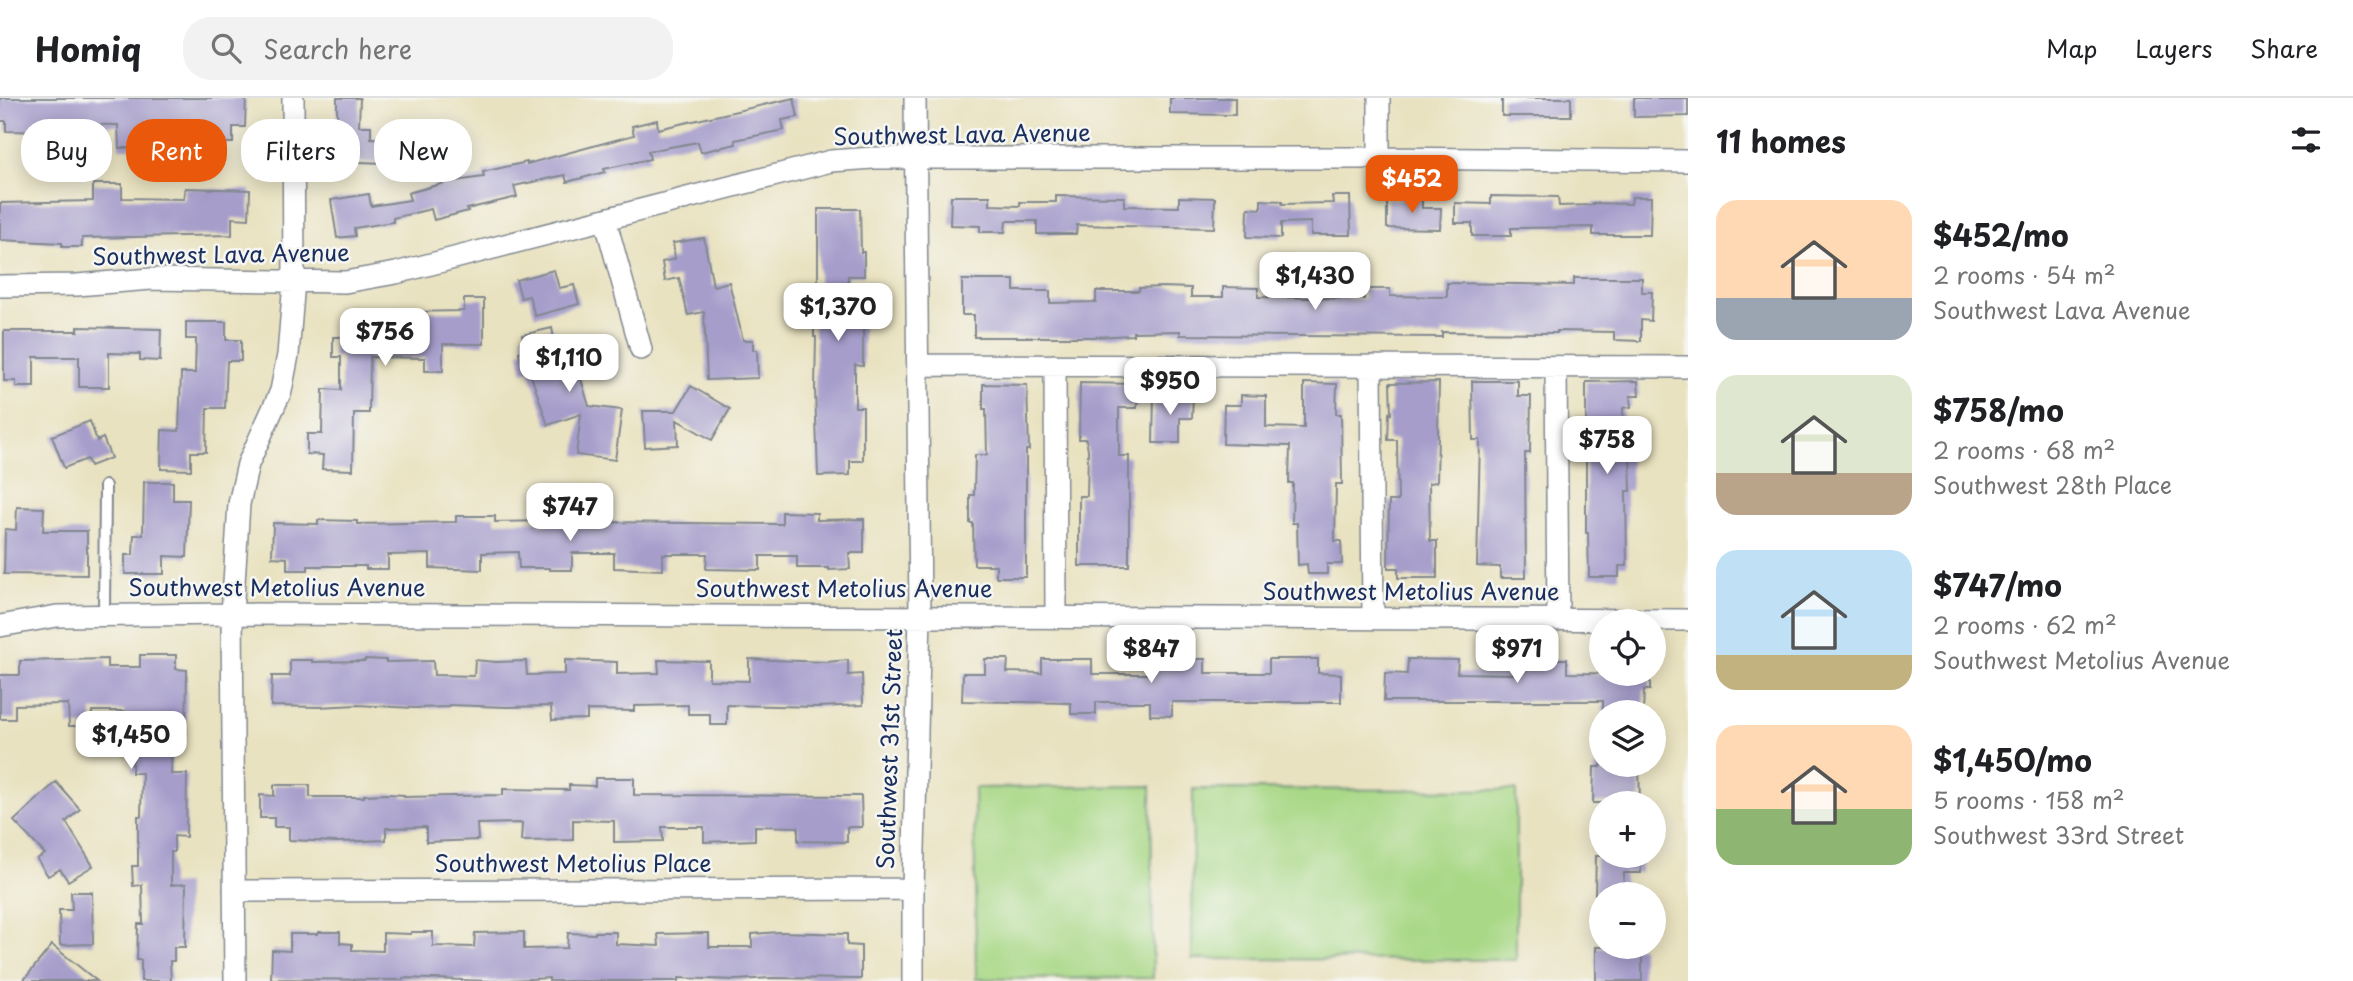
<!DOCTYPE html>
<meta charset="utf-8">
<style>
body{margin:0;font-family:"Playpen Sans",sans-serif;background:#f2f2f2;color:#202124;height:100vh;display:flex;flex-direction:column;font-size:26px;white-space:nowrap}
*{box-sizing:border-box;margin:0}
p{font-size:23px;color:#757577}
.icon{flex:none;width:38px;height:38px;fill:none;stroke:currentColor;stroke-width:2;stroke-linecap:round;stroke-linejoin:round}
.map{position:relative;flex:1;overflow:hidden}
.panel{display:flex;flex-direction:column;background:#fff;width:665px}
.panel>*{flex:none}
.hud{position:absolute;left:21px;top:21px;width:665px;height:63px;display:flex;gap:14px}
.buttons{position:absolute;left:1589px;top:511px;display:grid;gap:14px}
.buttons a{display:grid;place-items:center;width:77px;height:77px;border-radius:50%;background:#fff;box-shadow:0 4px 18px #0003;font-size:35px}
.price{position:absolute;translate:-50% -60px;padding:0 16px;border-radius:14px;background:#fff;color:#222;font-size:23px;line-height:46px;filter:drop-shadow(0 2px 4px #0008)}
.price::after{content:'';position:absolute;left:50%;top:42px;width:21px;height:16px;margin-left:-10px;background:inherit;clip-path:polygon(0 0,100% 0,50% 100%)}
.price.selected{background:#ea580c;color:#fff}
ul{padding:0;list-style:none}
li{display:flex;align-items:center;gap:21px;height:175px;padding:0 28px}
li span{display:grid;place-items:center;flex:none;width:196px;height:140px;border-radius:21px;color:#555}
li>.icon{margin-inline-start:auto}
span .icon{width:84px;height:84px;fill:#fffc;stroke-width:1}
li b{font-size:30px}
h2{display:flex;justify-content:space-between;align-items:center;height:84px;padding:0 28px;font-size:30px}
.tag{padding:0 24px;border-radius:28px;background:#fff;box-shadow:0 4px 18px #0003;font-size:24px;line-height:63px}
.tag.selected{background:#ea580c;color:#fff}
header{display:flex;align-items:center;gap:42px;box-sizing:border-box;height:98px;padding:0 35px;background:#fff;border-bottom:2px solid #e0e0e0}
header strong{font-size:33px}
nav{display:flex;gap:38px;margin-inline-start:auto;font-size:24px}
.search{width:490px;height:63px;background:#f2f2f2;display:flex;align-items:center;gap:18px;box-sizing:border-box;padding:0 24px;border-radius:28px;color:#757577;font-size:26px}
main{display:flex;flex:1;min-height:0}
.map>svg:first-child{display:block}
.green{fill:#a9d886;stroke:#628472;stroke-width:2}
.building{fill:#a69dcb}
.lines{fill:none;stroke-linecap:round;stroke-linejoin:round}
.lane-casing{stroke:#82888f;stroke-width:14}
.street-casing{stroke:#82888f;stroke-width:24}
.lane{stroke:#fff;stroke-width:10}
.street{stroke:#fff;stroke-width:21}
.labels{text-anchor:middle;stroke-width:5;stroke-linejoin:round;paint-order:stroke}
.street-label{font-size:23px;fill:#1b2f5e;stroke:#f6f6f2}
</style>
<header>
<strong>Homiq</strong>
<div class="search"><svg class="icon" aria-label="search" viewBox="0 0 24 24"><circle cx="10" cy="10" r="6"/><path d="M15 15l6 6"/></svg>Search here</div>
<nav><a>Map</a><a>Layers</a><a>Share</a></nav>
</header>
<main>
<div class="map">
<svg width="1688" height="883" viewBox="0 0 1688 883">
<rect width="100%" height="100%" fill="#f6f6f2"/>
<filter id="ink" filterUnits="userSpaceOnUse"><feTurbulence type="fractalNoise" baseFrequency=".0143" numOctaves="2"/><feDisplacementMap in="SourceGraphic" scale="14" xChannelSelector="R" yChannelSelector="G"/><feConvolveMatrix kernelMatrix="1 2 1 2 8 2 1 2 1" color-interpolation-filters="sRGB"/></filter>
<filter id="wash" filterUnits="userSpaceOnUse"><feTurbulence type="fractalNoise" baseFrequency=".00686" numOctaves="4" result="noise"/><feDisplacementMap in="SourceGraphic" scale="28" xChannelSelector="R" yChannelSelector="G"/><feGaussianBlur stdDeviation="1.57" result="paint"/><feColorMatrix in="noise" values="0 0 0 0 0 0 0 0 0 0 0 0 0 0 0 0 0 1.4 0 .05"/><feComposite in="paint" operator="in"/></filter>
<g filter="url(#wash)">
<rect width="100%" height="100%" fill="#e9e2c0"/>
<path class="green" d="M 1151,688 L 1153,880 L 976,881 L 974,690 Z
M 1193,691 L 1516,692 L 1516,862 L 1192,861 Z"/>
<g id="blocks">
<path class="building" d="M 0,0 L 246,0 L 245,29 L 233,29 L 233,45 L 183,44 L 183,50 L 119,50 L 118,27 L 60,26 L 60,34 L 6,33 L 6,23 L 0,23 Z
M 337,0 L 360,0 L 359,28 L 371,28 L 371,40 L 386,41 L 385,65 L 333,63 L 334,48 L 330,48 L 330,27 L 337,28 Z
M 794,0 L 798,19 L 782,22 L 784,32 L 735,42 L 736,46 L 701,54 L 698,44 L 648,53 L 650,61 L 604,71 L 605,74 L 567,84 L 565,77 L 514,88 L 517,99 L 467,111 L 468,113 L 434,122 L 431,111 L 393,120 L 393,124 L 354,130 L 355,138 L 337,140 L 331,102 L 369,96 L 371,108 L 410,102 L 408,95 L 448,84 L 484,79 L 483,74 L 527,64 L 527,66 L 634,37 L 632,28 L 657,22 L 658,31 Z
M 1170,0 L 1235,0 L 1235,17 L 1170,16 Z
M 1502,0 L 1571,0 L 1571,18 L 1502,18 Z
M 1634,0 L 1688,0 L 1688,18 L 1634,19 Z
M 93,86 L 122,86 L 122,100 L 184,101 L 185,90 L 250,92 L 249,121 L 232,120 L 232,137 L 82,140 L 82,149 L 62,149 L 62,145 L 0,142 L 0,105 L 93,103 Z
M 951,98 L 990,98 L 990,107 L 1020,108 L 1020,104 L 1056,104 L 1056,98 L 1124,99 L 1124,108 L 1179,109 L 1179,99 L 1215,100 L 1214,130 L 1077,127 L 1076,136 L 1037,136 L 1037,123 L 1006,123 L 1005,134 L 980,134 L 980,128 L 950,127 Z
M 1332,98 L 1350,98 L 1351,137 L 1311,137 L 1311,124 L 1281,125 L 1281,140 L 1247,139 L 1248,110 L 1261,111 L 1261,102 L 1282,103 L 1282,106 L 1333,105 Z
M 1491,98 L 1558,99 L 1559,108 L 1593,107 L 1593,105 L 1631,106 L 1632,99 L 1651,99 L 1650,137 L 1593,137 L 1593,129 L 1511,130 L 1511,138 L 1472,138 L 1472,125 L 1455,125 L 1455,105 L 1491,106 Z
M 1387,101 L 1422,102 L 1422,110 L 1441,110 L 1440,131 L 1387,130 Z
M 818,111 L 860,111 L 861,154 L 864,154 L 864,178 L 848,178 L 848,218 L 863,218 L 863,268 L 855,267 L 855,309 L 863,309 L 863,363 L 850,363 L 850,377 L 818,378 L 815,292 L 816,239 L 814,239 L 814,200 L 818,200 Z
M 704,140 L 713,188 L 729,184 L 743,242 L 753,242 L 753,252 L 757,252 L 758,280 L 707,282 L 704,214 L 688,217 L 679,180 L 665,183 L 662,164 L 675,161 L 673,145 Z
M 554,172 L 559,190 L 574,187 L 579,206 L 535,218 L 529,198 L 521,200 L 516,182 Z
M 1574,180 L 1642,180 L 1642,194 L 1652,194 L 1651,223 L 1641,222 L 1641,243 L 1614,242 L 1614,234 L 1557,233 L 1557,235 L 1442,234 L 1442,239 L 1180,237 L 1180,233 L 1133,234 L 1133,237 L 1092,239 L 974,239 L 974,217 L 962,217 L 962,182 L 1014,182 L 1014,193 L 1050,193 L 1050,205 L 1096,204 L 1096,193 L 1139,193 L 1139,190 L 1162,189 L 1191,190 L 1191,199 L 1223,199 L 1223,189 L 1258,190 L 1258,199 L 1364,201 L 1364,191 L 1390,191 L 1390,198 L 1447,199 L 1447,185 L 1574,187 Z
M 464,201 L 484,201 L 484,246 L 443,246 L 443,273 L 425,273 L 425,260 L 370,259 L 369,315 L 354,315 L 353,372 L 322,371 L 323,357 L 307,356 L 307,336 L 322,336 L 323,291 L 341,292 L 341,259 L 333,259 L 333,239 L 350,239 L 350,224 L 404,225 L 403,214 L 464,213 Z
M 186,224 L 226,224 L 226,242 L 241,242 L 241,263 L 227,263 L 225,310 L 207,310 L 206,354 L 191,354 L 191,372 L 161,371 L 162,332 L 179,333 L 181,275 L 195,275 L 196,241 L 186,241 Z
M 78,229 L 161,231 L 160,263 L 140,262 L 140,256 L 109,255 L 109,289 L 79,289 L 79,259 L 34,259 L 34,289 L 16,289 L 16,283 L 4,283 L 4,233 L 78,233 Z
M 552,230 L 555,245 L 569,241 L 589,308 L 622,312 L 615,362 L 576,357 L 581,316 L 548,327 L 529,272 L 523,274 L 519,254 L 525,252 L 522,237 Z
M 1472,283 L 1518,283 L 1518,298 L 1531,298 L 1530,355 L 1525,355 L 1526,480 L 1500,480 L 1500,469 L 1477,468 L 1480,342 L 1473,342 Z
M 1638,283 L 1639,298 L 1630,298 L 1631,309 L 1623,310 L 1624,358 L 1630,358 L 1631,393 L 1626,393 L 1627,468 L 1619,468 L 1619,479 L 1589,479 L 1588,435 L 1586,435 L 1586,284 Z
M 1439,284 L 1437,384 L 1429,385 L 1430,443 L 1437,443 L 1437,480 L 1398,480 L 1398,470 L 1388,470 L 1389,403 L 1398,403 L 1397,342 L 1388,342 L 1389,315 L 1391,316 L 1390,285 Z
M 1080,285 L 1138,286 L 1137,310 L 1119,310 L 1119,358 L 1129,358 L 1129,468 L 1079,468 L 1079,398 L 1087,398 L 1088,352 L 1086,341 L 1079,341 Z
M 1304,285 L 1337,286 L 1336,316 L 1341,316 L 1342,386 L 1336,386 L 1335,443 L 1341,443 L 1342,466 L 1327,466 L 1327,476 L 1308,476 L 1307,466 L 1298,467 L 1297,425 L 1292,425 L 1293,385 L 1289,385 L 1290,348 L 1223,346 L 1224,307 L 1241,307 L 1241,297 L 1266,298 L 1266,329 L 1304,330 Z
M 983,286 L 1027,287 L 1029,352 L 1026,352 L 1026,479 L 996,479 L 996,467 L 974,467 L 973,425 L 970,425 L 970,397 L 974,397 L 975,357 L 987,357 L 986,311 L 983,311 Z
M 691,288 L 730,311 L 712,342 L 677,322 L 678,347 L 645,349 L 643,313 L 676,313 Z
M 1154,297 L 1193,297 L 1192,320 L 1180,320 L 1180,345 L 1153,345 Z
M 90,323 L 97,343 L 103,340 L 111,360 L 90,368 L 87,361 L 64,370 L 52,338 Z
M 144,384 L 173,384 L 173,402 L 189,402 L 187,459 L 164,458 L 164,476 L 125,476 L 125,457 L 133,457 L 134,437 L 143,437 Z
M 17,409 L 44,410 L 43,433 L 87,433 L 87,477 L 4,476 L 5,431 L 16,432 Z
M 782,414 L 817,415 L 817,422 L 864,421 L 864,455 L 849,455 L 850,471 L 829,472 L 829,470 L 797,470 L 797,458 L 760,458 L 760,472 L 706,471 L 707,456 L 663,456 L 663,472 L 614,470 L 614,455 L 572,455 L 572,472 L 550,472 L 550,470 L 519,470 L 518,454 L 482,455 L 482,472 L 430,470 L 430,456 L 388,457 L 388,471 L 366,471 L 366,468 L 308,468 L 308,472 L 287,472 L 287,460 L 272,459 L 273,425 L 318,426 L 318,422 L 357,423 L 357,426 L 456,424 L 456,418 L 495,418 L 495,424 L 540,423 L 540,426 L 595,424 L 782,426 Z
M 140,557 L 176,557 L 176,571 L 187,572 L 186,637 L 172,637 L 171,676 L 187,676 L 186,739 L 174,738 L 174,754 L 171,754 L 171,787 L 186,786 L 185,849 L 174,849 L 174,863 L 170,863 L 171,883 L 141,883 L 141,862 L 137,862 L 138,826 L 143,826 L 142,787 L 133,788 L 132,768 L 138,768 L 138,718 L 141,718 L 142,675 L 132,675 L 133,649 L 126,649 L 125,613 L 92,613 L 92,628 L 69,628 L 68,606 L 15,607 L 15,621 L 0,621 L 0,577 L 20,577 L 20,563 L 107,561 L 107,569 L 140,569 Z
M 365,561 L 386,562 L 386,564 L 433,563 L 434,577 L 474,578 L 475,562 L 496,564 L 526,563 L 527,577 L 565,576 L 565,562 L 617,564 L 617,576 L 659,575 L 658,562 L 709,563 L 709,582 L 749,583 L 749,561 L 826,564 L 848,562 L 848,577 L 862,576 L 863,607 L 818,609 L 727,607 L 727,627 L 710,627 L 710,616 L 688,616 L 688,607 L 634,608 L 634,613 L 587,612 L 587,621 L 552,622 L 551,608 L 507,609 L 449,607 L 449,609 L 414,610 L 357,607 L 318,609 L 271,608 L 272,578 L 290,578 L 290,562 L 312,562 L 312,564 L 365,563 Z
M 985,561 L 1008,561 L 1007,574 L 1042,575 L 1042,561 L 1092,561 L 1092,576 L 1150,576 L 1150,561 L 1205,561 L 1205,575 L 1269,575 L 1269,561 L 1318,561 L 1318,575 L 1341,576 L 1341,604 L 1172,604 L 1172,618 L 1150,617 L 1150,604 L 1096,604 L 1096,616 L 1071,616 L 1071,605 L 962,603 L 963,575 L 985,575 Z
M 1408,561 L 1458,562 L 1457,575 L 1513,576 L 1513,561 L 1567,561 L 1567,575 L 1650,576 L 1650,592 L 1644,592 L 1643,614 L 1603,614 L 1603,603 L 1384,603 L 1385,575 L 1407,576 Z
M 1601,667 L 1639,667 L 1640,705 L 1593,705 L 1594,669 L 1601,669 Z
M 595,680 L 634,680 L 634,697 L 861,698 L 862,729 L 847,729 L 847,744 L 798,743 L 798,729 L 755,728 L 755,742 L 704,744 L 704,729 L 662,729 L 663,743 L 614,744 L 614,723 L 573,722 L 573,742 L 521,743 L 522,725 L 477,726 L 478,742 L 426,744 L 426,729 L 386,730 L 386,742 L 337,744 L 289,742 L 289,729 L 274,729 L 274,720 L 260,720 L 260,697 L 274,698 L 274,687 L 310,687 L 310,699 L 364,699 L 364,697 L 388,696 L 404,697 L 404,699 L 503,697 L 503,691 L 569,692 L 569,687 L 595,688 Z
M 56,684 L 80,711 L 66,724 L 93,768 L 68,783 L 60,771 L 48,778 L 37,761 L 45,756 L 14,723 Z
M 1596,758 L 1641,758 L 1641,775 L 1624,775 L 1623,796 L 1595,796 Z
M 71,794 L 92,794 L 93,846 L 60,847 L 59,812 L 72,812 Z
M 318,834 L 340,834 L 340,845 L 352,846 L 352,852 L 383,853 L 383,835 L 411,836 L 411,834 L 433,834 L 433,848 L 474,849 L 475,835 L 524,834 L 524,851 L 567,850 L 568,835 L 595,836 L 595,834 L 616,834 L 616,846 L 659,848 L 658,836 L 709,835 L 709,849 L 752,849 L 752,836 L 780,834 L 847,836 L 847,847 L 861,848 L 861,881 L 772,880 L 736,882 L 679,880 L 679,883 L 549,883 L 549,880 L 493,883 L 403,880 L 403,882 L 271,881 L 272,852 L 290,853 L 290,836 L 318,836 Z
M 52,847 L 97,883 L 23,883 Z
M 1596,849 L 1642,849 L 1642,883 L 1596,883 Z"/>
</g>
</g>
<g filter="url(#ink)">
<use href="#blocks" fill-opacity="0" stroke="#82888f" stroke-width="2"/>
<g class="lines">
<defs>
<path id="lane" d="M 104,517 L 105,388"/>
<path id="street" d="M 1379,0 L 1379,60
M 605,121 L 641,251
M 0,188 L 77,187 L 151,181 L 345,184 L 396,175 L 831,63 L 873,60 L 1379,60 L 1688,63
M 918,267 L 1688,269
M 1055,267 L 1056,519
M 1371,268 L 1373,520
M 1556,269 L 1558,522
M 0,528 L 57,518 L 232,516 L 1688,522
M 234,793 L 913,791
M 235,883 L 232,516 L 239,406 L 248,366 L 281,293 L 288,257 L 294,184 L 293,0
M 913,883 L 913,791 L 920,517 L 915,0"/>
</defs>
<use href="#lane" class="lane-casing"/>
<use href="#street" class="street-casing"/>
<use href="#lane" class="lane"/>
<use href="#street" class="street"/>
</g>
</g>
<g class="labels">
<g class="street-label">
<text transform="translate(962 37) rotate(-1)" y="8">Southwest Lava Avenue</text>
<text transform="translate(221 157) rotate(-1)" y="8">Southwest Lava Avenue</text>
<text x="277" y="498">Southwest Metolius Avenue</text>
<text x="844" y="499">Southwest Metolius Avenue</text>
<text x="1411" y="502">Southwest Metolius Avenue</text>
<text transform="translate(890 651) rotate(-88)" y="8">Southwest 31st Street</text>
<text x="573" y="774">Southwest Metolius Place</text>
</g>
</g>
</svg>
<div class="buttons">
<a><svg class="icon" aria-label="locate" viewBox="0 0 24 24"><circle cx="12" cy="12" r="6"/><path d="M12 2v4M12 18v4M2 12h4M18 12h4"/></svg></a>
<a><svg class="icon" aria-label="layers" viewBox="0 0 24 24"><path d="M12 4l9 5-9 5-9-5zM3 14l9 5 9-5"/></svg></a>
<a>+</a>
<a>−</a>
</div>
<b class="price selected" style="left:1412px;top:117px">$452</b>
<b class="price" style="left:1315px;top:214px">$1,430</b>
<b class="price" style="left:838px;top:245px">$1,370</b>
<b class="price" style="left:385px;top:270px">$756</b>
<b class="price" style="left:569px;top:296px">$1,110</b>
<b class="price" style="left:1170px;top:319px">$950</b>
<b class="price" style="left:1607px;top:378px">$758</b>
<b class="price" style="left:570px;top:445px">$747</b>
<b class="price" style="left:1151px;top:587px">$847</b>
<b class="price" style="left:1517px;top:587px">$971</b>
<b class="price" style="left:131px;top:673px">$1,450</b>
<div class="hud">
<a class="tag">Buy</a>
<a class="tag selected">Rent</a>
<a class="tag">Filters</a>
<a class="tag">New</a>
</div>
</div>
<section class="panel">
<h2>11 homes<svg class="icon" aria-label="filters" viewBox="0 0 24 24"><path d="M4 7h16M4 17h16"/><circle cx="9" cy="7" r="2"/><circle cx="15" cy="17" r="2"/></svg></h2>
<ul>
<li><span style="background:linear-gradient(#ffd9b3 70%,#9aa5b1 0)"><svg class="icon" aria-label="home" viewBox="0 0 24 24"><path d="M3 11l9-7 9 7M6 9v11h12V9"/></svg></span><div><b>$452/mo</b><p>2 rooms · 54 m²</p><p>Southwest Lava Avenue</p></div></li>
<li><span style="background:linear-gradient(#dfe7d0 70%,#b9a48a 0)"><svg class="icon" aria-label="home" viewBox="0 0 24 24"><path d="M3 11l9-7 9 7M6 9v11h12V9"/></svg></span><div><b>$758/mo</b><p>2 rooms · 68 m²</p><p>Southwest 28th Place</p></div></li>
<li><span style="background:linear-gradient(#bfe0f5 75%,#c2b280 0)"><svg class="icon" aria-label="home" viewBox="0 0 24 24"><path d="M3 11l9-7 9 7M6 9v11h12V9"/></svg></span><div><b>$747/mo</b><p>2 rooms · 62 m²</p><p>Southwest Metolius Avenue</p></div></li>
<li><span style="background:linear-gradient(#ffd9b3 60%,#8fb573 0)"><svg class="icon" aria-label="home" viewBox="0 0 24 24"><path d="M3 11l9-7 9 7M6 9v11h12V9"/></svg></span><div><b>$1,450/mo</b><p>5 rooms · 158 m²</p><p>Southwest 33rd Street</p></div></li>
</ul>
</section>
</main>
